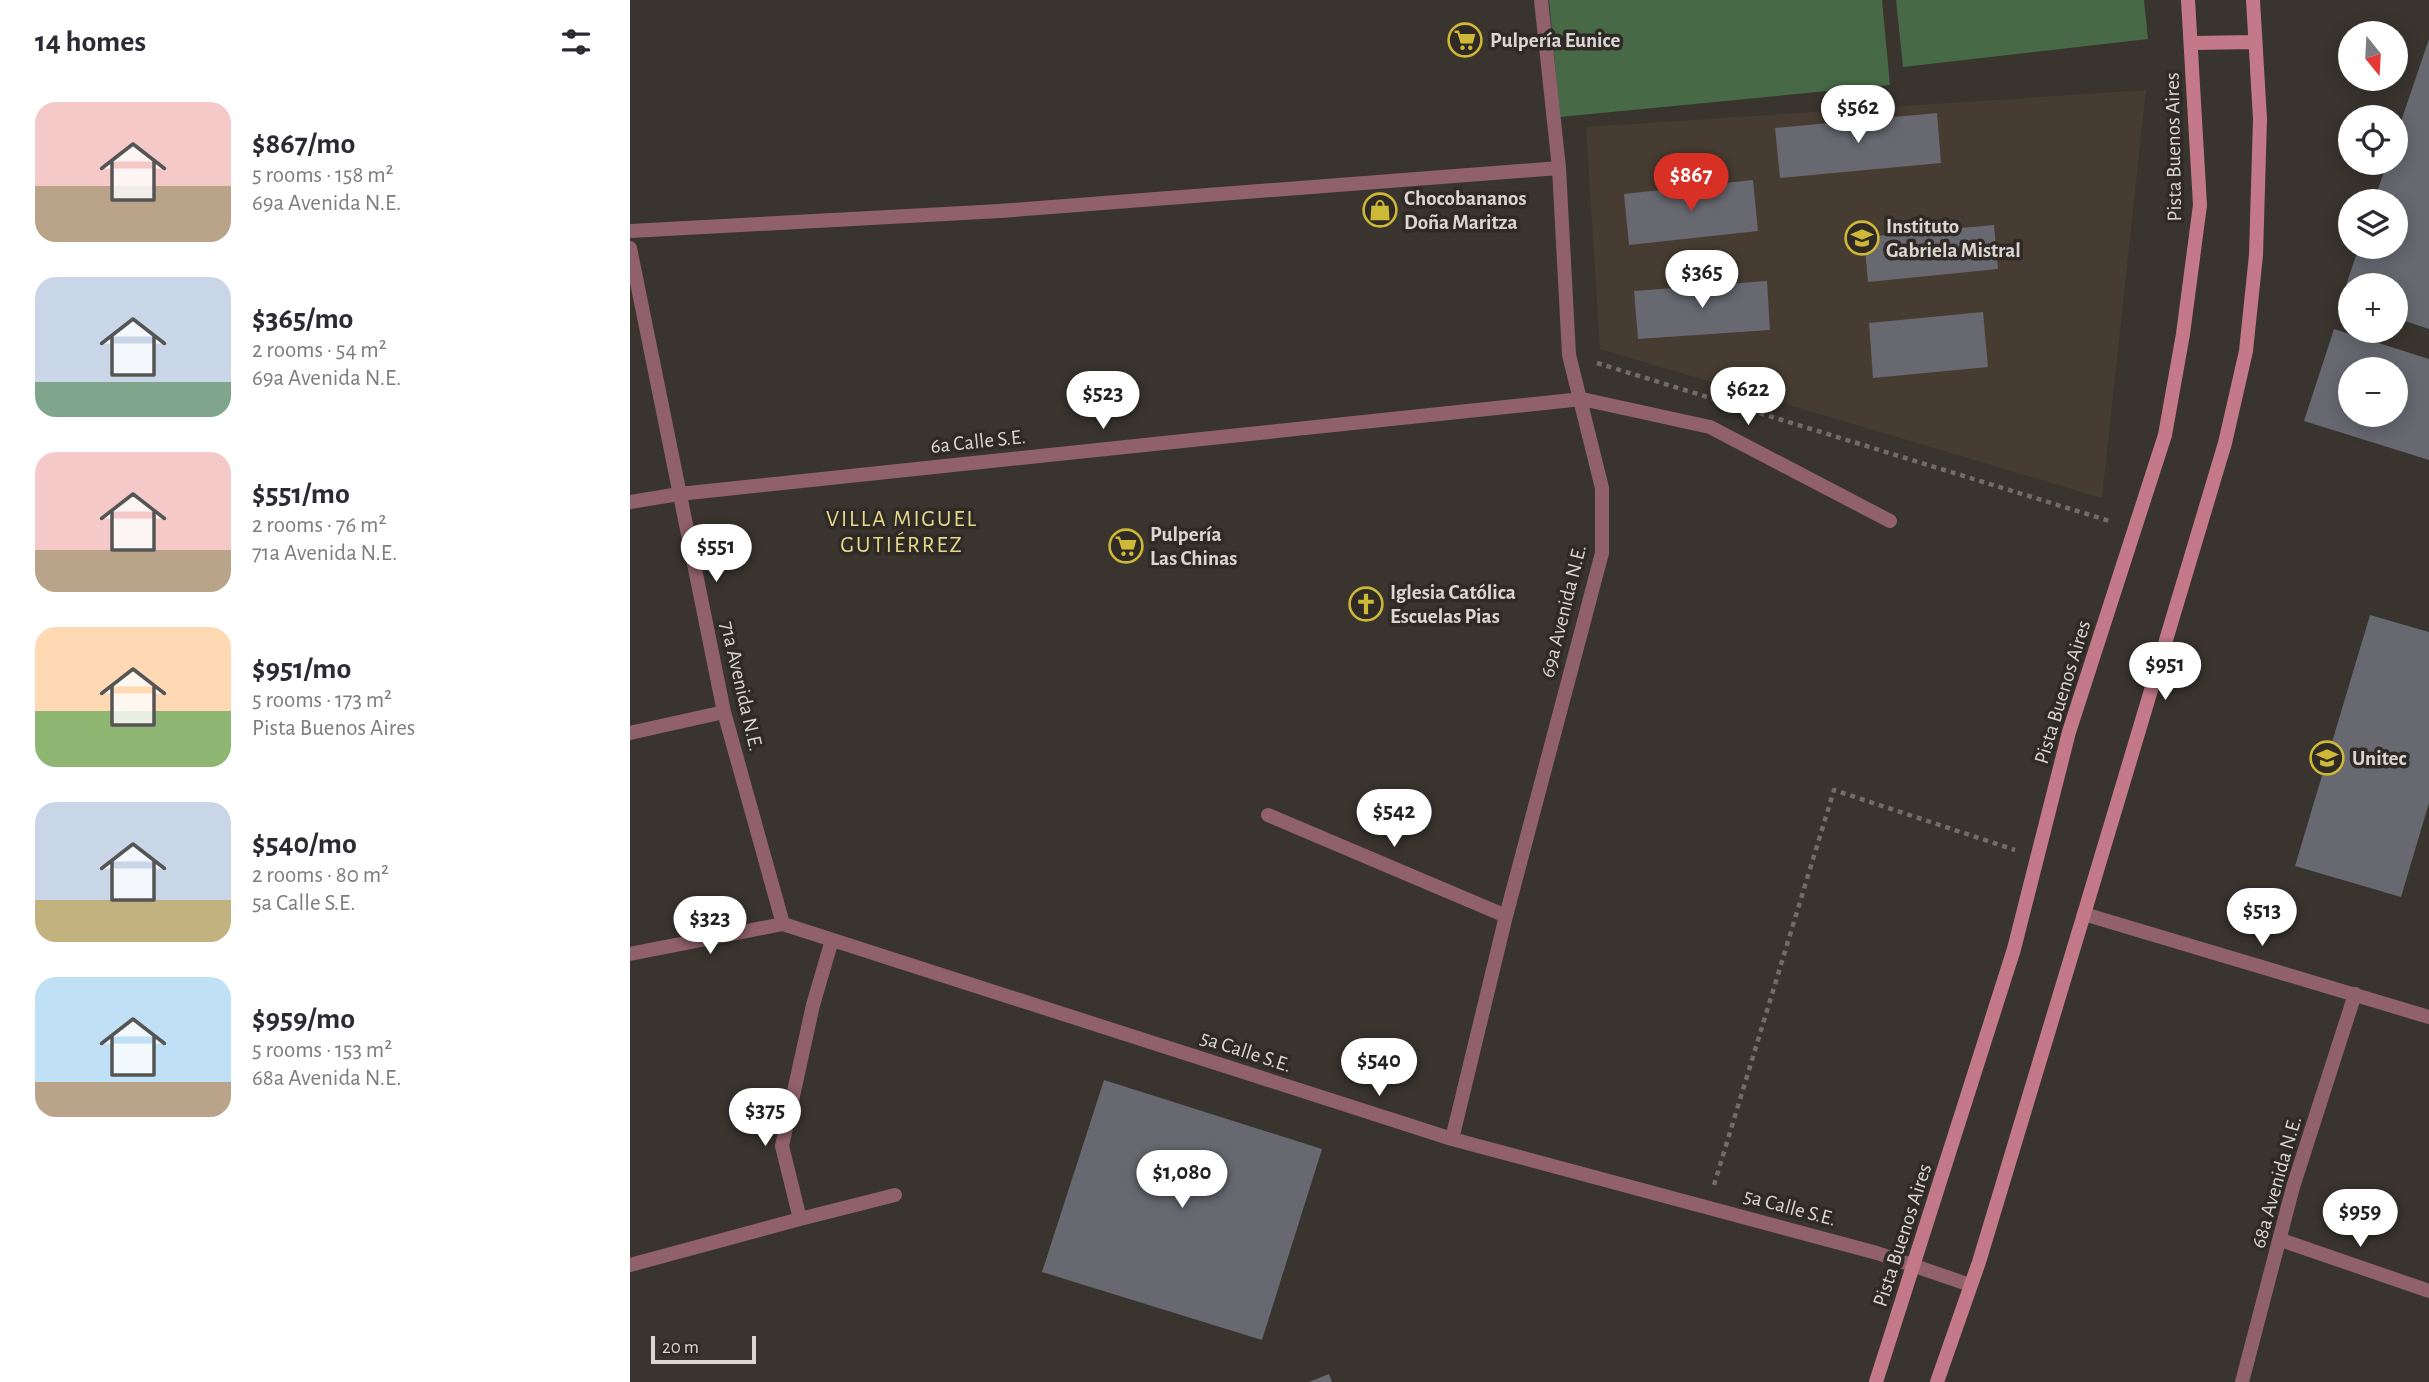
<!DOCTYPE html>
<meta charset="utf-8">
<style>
body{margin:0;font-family:"Alegreya Sans",sans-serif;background:#f7f7f7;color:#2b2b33;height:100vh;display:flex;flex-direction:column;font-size:26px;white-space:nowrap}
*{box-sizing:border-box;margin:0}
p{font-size:23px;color:#7c7c81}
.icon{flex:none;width:38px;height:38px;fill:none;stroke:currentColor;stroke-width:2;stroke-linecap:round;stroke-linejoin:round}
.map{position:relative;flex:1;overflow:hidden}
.drawer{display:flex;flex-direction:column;background:#fff;width:630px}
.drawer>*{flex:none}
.needle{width:46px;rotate:162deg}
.buttons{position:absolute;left:1708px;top:21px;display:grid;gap:14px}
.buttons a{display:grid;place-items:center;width:70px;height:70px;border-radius:50%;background:#fff;box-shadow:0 4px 18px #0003;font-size:35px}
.scale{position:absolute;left:21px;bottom:18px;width:105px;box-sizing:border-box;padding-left:7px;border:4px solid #dad7d3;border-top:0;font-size:19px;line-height:24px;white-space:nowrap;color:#dad7d3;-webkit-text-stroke:5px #2f2a25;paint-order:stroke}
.price{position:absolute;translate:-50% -60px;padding:0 16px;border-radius:24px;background:#fff;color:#222;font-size:23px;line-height:46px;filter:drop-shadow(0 2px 4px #0008)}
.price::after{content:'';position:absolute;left:50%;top:42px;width:21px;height:16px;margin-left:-10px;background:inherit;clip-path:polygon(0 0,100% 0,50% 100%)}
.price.on{background:#d93025;color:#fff}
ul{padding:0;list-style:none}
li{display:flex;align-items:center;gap:21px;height:175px;padding:0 35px}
li span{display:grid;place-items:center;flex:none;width:196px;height:140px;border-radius:21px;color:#555}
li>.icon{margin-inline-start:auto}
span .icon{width:84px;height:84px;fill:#fffc;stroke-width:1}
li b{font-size:30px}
h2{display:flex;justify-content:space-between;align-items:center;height:84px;padding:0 35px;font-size:30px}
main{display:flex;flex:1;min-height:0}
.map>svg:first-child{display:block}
.built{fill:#463c31}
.green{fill:#476946}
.building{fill:#676870;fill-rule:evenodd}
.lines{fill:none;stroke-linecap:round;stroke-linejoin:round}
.path{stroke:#716c67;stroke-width:4.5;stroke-dasharray:5 5;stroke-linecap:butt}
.minor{stroke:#91616b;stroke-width:14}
.secondary{stroke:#c47989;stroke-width:14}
.labels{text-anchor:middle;stroke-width:7;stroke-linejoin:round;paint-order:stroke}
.poi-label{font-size:21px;font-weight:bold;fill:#dad7d3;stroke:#2f2a25;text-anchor:start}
.street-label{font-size:21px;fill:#dad7d3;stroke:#2f2a25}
.neighbourhood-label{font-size:23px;letter-spacing:2px;fill:#e6d889;stroke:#2f2a25}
</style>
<main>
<section class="drawer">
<h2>14 homes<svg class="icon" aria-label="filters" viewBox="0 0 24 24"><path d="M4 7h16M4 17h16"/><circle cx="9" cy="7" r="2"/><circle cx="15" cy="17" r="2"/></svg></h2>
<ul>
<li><span style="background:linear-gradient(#f6c9c9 60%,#b9a48a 0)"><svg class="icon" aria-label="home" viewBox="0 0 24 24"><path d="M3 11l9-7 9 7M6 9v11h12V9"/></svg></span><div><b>$867/mo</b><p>5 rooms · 158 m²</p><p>69a Avenida N.E.</p></div></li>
<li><span style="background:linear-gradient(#c9d6e8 75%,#7fa58c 0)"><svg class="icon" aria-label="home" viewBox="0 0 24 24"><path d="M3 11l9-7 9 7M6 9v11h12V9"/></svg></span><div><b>$365/mo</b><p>2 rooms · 54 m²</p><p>69a Avenida N.E.</p></div></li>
<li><span style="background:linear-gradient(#f6c9c9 70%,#b9a48a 0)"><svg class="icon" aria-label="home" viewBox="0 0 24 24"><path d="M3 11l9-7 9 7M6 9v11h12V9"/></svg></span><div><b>$551/mo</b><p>2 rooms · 76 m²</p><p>71a Avenida N.E.</p></div></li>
<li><span style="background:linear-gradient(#ffd9b3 60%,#8fb573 0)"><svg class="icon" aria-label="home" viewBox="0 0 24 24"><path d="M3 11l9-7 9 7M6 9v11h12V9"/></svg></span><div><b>$951/mo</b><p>5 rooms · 173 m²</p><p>Pista Buenos Aires</p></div></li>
<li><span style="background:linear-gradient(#c9d6e8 70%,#c2b280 0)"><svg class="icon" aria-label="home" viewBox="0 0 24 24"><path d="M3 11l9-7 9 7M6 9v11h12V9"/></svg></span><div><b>$540/mo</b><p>2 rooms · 80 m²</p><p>5a Calle S.E.</p></div></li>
<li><span style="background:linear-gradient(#bfe0f5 75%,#b9a48a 0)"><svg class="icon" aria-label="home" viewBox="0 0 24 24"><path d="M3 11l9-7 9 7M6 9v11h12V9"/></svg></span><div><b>$959/mo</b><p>5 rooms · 153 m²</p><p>68a Avenida N.E.</p></div></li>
</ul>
</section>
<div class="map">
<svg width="1799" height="1382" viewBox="0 0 1799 1382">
<rect width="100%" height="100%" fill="#39342e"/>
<path class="built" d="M 1516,90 L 1472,498 L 970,349 L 956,127 Z"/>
<path class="green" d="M 919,0 L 1252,0 L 1260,85 L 930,117 Z
M 1266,0 L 1514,0 L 1518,39 L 1273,67 Z"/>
<path class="building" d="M 1799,39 L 1799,329 L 1766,318 L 1766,285 L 1720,285 L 1720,303 L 1711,300 L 1729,247 L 1766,247 L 1766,201 L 1744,201 L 1757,163 L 1766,163 L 1766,136 Z
M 1307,113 L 1311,163 L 1150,178 L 1145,128 Z
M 1123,180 L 1128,231 L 999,245 L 994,194 Z
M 1364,225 L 1368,269 L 1238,282 L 1234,237 Z
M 1137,281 L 1140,330 L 1008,339 L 1004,291 Z
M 1353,312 L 1358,367 L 1243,378 L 1239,323 Z
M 1704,329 L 1799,359 L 1799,460 L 1674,421 ZM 1720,369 L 1766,369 L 1766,415 L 1720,415 Z
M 1740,615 L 1799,632 L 1799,803 L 1771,897 L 1665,866 Z
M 474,1080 L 692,1149 L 632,1340 L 412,1272 Z
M 699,1374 L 702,1382 L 679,1382 Z"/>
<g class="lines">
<path class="path" d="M 967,363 L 1483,522
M 1084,1185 L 1204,790 L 1385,850"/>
<path class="minor" d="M 0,231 L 370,211 L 929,168
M 0,248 L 94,712 L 153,924
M 0,502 L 49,494 L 952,399 L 1080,427 L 1260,521
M 0,733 L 94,712
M 638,815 L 876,916
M 1454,914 L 1799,1017
M 0,954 L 153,924 L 822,1139 L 1247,1253 L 1340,1285
M 822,1139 L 876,916 L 972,553 L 972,488 L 939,355 L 929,168 L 911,0
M 170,1219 L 265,1195
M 1651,1240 L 1799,1291
M 0,1265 L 170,1219 L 152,1146 L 183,1005 L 202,940
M 1612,1382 L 1663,1187 L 1725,994"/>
<path class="secondary" d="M 1561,43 L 1625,42
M 1246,1382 L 1384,949 L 1439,732 L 1535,435 L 1553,334 L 1570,205 L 1558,0
M 1307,1382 L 1349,1262 L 1454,914 L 1595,443 L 1616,351 L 1626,255 L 1630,119 L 1623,0"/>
</g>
<defs>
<symbol id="supermarket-ring" viewBox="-11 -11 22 22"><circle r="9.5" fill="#2f2a25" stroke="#ceb837" stroke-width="1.5"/><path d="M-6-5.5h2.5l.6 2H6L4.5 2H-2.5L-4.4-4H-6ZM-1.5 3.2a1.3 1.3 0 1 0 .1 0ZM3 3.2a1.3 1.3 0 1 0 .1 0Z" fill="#ceb837"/></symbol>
<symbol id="shop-ring" viewBox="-11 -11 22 22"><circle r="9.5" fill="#2f2a25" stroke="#ceb837" stroke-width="1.5"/><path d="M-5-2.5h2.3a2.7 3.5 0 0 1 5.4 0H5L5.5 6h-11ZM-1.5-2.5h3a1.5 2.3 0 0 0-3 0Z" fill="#ceb837"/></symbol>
<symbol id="school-ring" viewBox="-11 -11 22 22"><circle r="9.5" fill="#2f2a25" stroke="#ceb837" stroke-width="1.5"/><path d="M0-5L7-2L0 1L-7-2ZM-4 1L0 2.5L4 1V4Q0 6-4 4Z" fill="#ceb837"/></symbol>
<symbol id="church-ring" viewBox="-11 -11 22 22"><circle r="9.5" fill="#2f2a25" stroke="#ceb837" stroke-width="1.5"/><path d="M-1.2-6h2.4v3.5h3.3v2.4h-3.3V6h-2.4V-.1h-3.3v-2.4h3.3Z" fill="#ceb837"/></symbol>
<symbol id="university-ring" viewBox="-11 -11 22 22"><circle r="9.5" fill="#2f2a25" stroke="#ceb837" stroke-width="1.5"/><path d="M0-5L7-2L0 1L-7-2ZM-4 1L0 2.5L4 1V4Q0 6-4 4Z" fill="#ceb837"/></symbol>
</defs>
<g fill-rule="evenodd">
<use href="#supermarket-ring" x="816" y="21" width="38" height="38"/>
<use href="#shop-ring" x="731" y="191" width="38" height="38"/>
<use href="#school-ring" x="1213" y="219" width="38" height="38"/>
<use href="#supermarket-ring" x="477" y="527" width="38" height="38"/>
<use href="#church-ring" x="717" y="585" width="38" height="38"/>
<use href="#university-ring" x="1678" y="739" width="38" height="38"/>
</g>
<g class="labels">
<g class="poi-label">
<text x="860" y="47">Pulpería Eunice</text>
<text x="774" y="205">Chocobananos<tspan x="774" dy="24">Doña Maritza</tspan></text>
<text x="1256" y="233">Instituto<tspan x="1256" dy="24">Gabriela Mistral</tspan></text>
<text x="520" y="541">Pulpería<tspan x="520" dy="24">Las Chinas</tspan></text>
<text x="760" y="599">Iglesia Católica<tspan x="760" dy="24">Escuelas Pias</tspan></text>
<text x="1722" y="765">Unitec</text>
</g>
<g class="street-label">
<text transform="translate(1543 147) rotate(-91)" y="7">Pista Buenos Aires</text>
<text transform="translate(348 441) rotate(-6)" y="7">6a Calle S.E.</text>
<text transform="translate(933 611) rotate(-76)" y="7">69a Avenida N.E.</text>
<text transform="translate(112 686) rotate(77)" y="7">71a Avenida N.E.</text>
<text transform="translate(1432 692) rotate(-73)" y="7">Pista Buenos Aires</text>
<text transform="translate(616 1051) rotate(18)" y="7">5a Calle S.E.</text>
<text transform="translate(1646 1182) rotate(-74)" y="7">68a Avenida N.E.</text>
<text transform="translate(1160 1207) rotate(15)" y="7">5a Calle S.E.</text>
<text transform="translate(1272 1235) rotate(-72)" y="7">Pista Buenos Aires</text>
</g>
<g class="neighbourhood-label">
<text x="272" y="526">VILLA MIGUEL<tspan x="272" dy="26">GUTIÉRREZ</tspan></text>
</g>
</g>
</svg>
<div class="buttons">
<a><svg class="needle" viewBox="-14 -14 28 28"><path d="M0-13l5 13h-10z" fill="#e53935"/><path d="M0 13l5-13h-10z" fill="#7c7c81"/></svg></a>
<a><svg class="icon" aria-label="locate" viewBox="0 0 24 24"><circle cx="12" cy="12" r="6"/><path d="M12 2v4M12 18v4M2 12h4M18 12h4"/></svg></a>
<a><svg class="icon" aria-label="layers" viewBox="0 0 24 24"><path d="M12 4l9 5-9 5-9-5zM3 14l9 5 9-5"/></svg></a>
<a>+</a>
<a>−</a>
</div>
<div class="scale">20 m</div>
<b class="price" style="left:1228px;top:145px">$562</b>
<b class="price on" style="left:1061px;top:213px">$867</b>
<b class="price" style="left:1072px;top:310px">$365</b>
<b class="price" style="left:1118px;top:427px">$622</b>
<b class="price" style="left:473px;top:431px">$523</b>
<b class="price" style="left:86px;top:584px">$551</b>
<b class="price" style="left:1535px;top:702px">$951</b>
<b class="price" style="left:764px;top:849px">$542</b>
<b class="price" style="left:1632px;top:948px">$513</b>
<b class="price" style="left:80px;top:956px">$323</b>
<b class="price" style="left:749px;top:1098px">$540</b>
<b class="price" style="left:135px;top:1148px">$375</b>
<b class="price" style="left:552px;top:1210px">$1,080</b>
<b class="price" style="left:1730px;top:1249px">$959</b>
</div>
</main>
